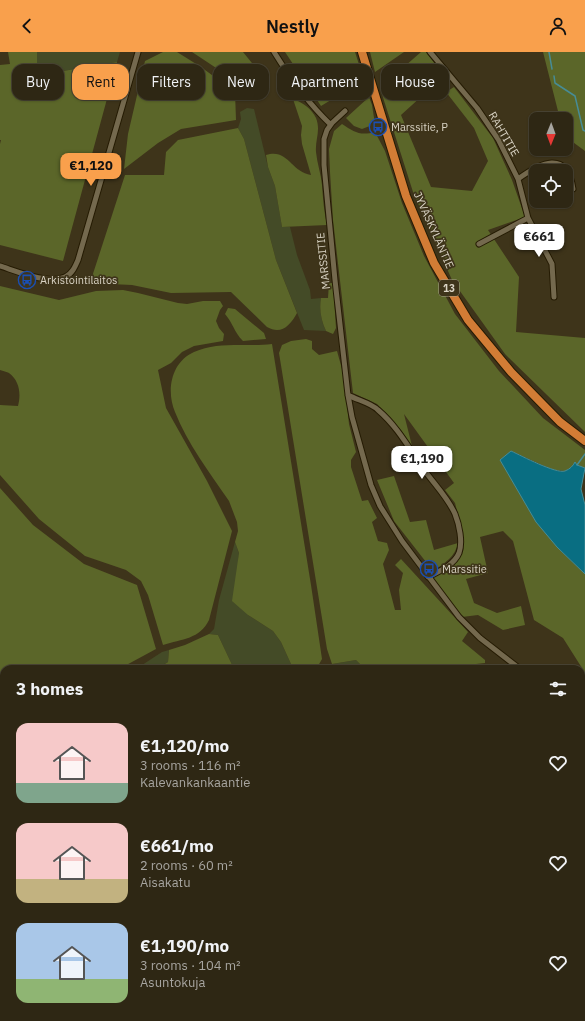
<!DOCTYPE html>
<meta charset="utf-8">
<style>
body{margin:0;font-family:"IBM Plex Sans",sans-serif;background:#3a3322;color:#f1f3f6;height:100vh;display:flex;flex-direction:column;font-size:15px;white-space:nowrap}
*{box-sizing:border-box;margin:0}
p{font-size:13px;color:#a7a5a0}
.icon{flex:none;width:22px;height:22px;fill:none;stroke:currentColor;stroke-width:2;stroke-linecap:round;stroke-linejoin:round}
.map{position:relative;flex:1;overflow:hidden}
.drawer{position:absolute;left:0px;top:613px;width:585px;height:356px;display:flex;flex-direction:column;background:#2e2714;border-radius:12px 12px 0 0;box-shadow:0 1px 3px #0004,0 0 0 1px #494434}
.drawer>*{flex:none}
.top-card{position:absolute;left:12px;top:12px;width:561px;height:36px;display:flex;gap:8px}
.needle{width:26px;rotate:181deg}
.tools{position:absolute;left:529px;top:60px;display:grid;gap:8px}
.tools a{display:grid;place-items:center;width:44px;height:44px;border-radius:8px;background:#2e2714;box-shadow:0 1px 3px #0004,0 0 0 1px #494434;font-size:20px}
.price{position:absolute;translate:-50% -34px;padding:0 9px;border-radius:8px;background:#fff;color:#222;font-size:13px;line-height:26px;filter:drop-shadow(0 1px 2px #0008)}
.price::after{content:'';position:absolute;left:50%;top:24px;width:12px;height:9px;margin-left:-6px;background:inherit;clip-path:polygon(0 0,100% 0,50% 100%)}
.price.on{background:#f9a04c;color:#111}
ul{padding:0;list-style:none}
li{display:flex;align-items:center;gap:12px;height:100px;padding:0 16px}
li span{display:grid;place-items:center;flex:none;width:112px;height:80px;border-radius:12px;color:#555}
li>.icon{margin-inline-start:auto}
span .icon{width:48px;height:48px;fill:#fffc;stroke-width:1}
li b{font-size:17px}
h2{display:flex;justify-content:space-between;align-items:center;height:48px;padding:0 16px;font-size:17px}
.tag{padding:0 14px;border-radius:12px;background:#2e2714;box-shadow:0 1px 3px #0004,0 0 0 1px #494434;font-size:14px;line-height:36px}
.tag.on{background:#f9a04c;color:#111}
header{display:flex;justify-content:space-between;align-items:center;height:52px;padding:0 16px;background:#f9a04c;color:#111;font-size:18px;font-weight:600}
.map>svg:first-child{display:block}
.green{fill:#444b27}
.forest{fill:#5b6629}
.water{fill:#096e82;stroke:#478c96}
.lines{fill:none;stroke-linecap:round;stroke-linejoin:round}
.stream{stroke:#478c96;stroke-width:1.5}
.minor-casing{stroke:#251b03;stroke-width:7}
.highway-casing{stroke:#251b03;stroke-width:10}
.minor{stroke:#74694e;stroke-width:5}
.highway{stroke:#d27c35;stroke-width:8}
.labels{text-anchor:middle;stroke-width:3.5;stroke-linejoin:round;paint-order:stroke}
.shield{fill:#3e341a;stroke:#aaa391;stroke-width:1}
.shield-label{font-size:10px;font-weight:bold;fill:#d9d3c4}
.poi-label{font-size:11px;fill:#d9d3c4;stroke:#3e341a;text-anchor:start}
.street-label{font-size:11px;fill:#d9d3c4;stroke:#3e341a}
</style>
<header><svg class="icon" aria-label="back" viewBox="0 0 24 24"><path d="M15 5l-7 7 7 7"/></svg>Nestly<svg class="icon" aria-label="person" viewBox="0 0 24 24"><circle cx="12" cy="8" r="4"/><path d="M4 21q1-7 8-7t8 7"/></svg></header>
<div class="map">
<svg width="585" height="969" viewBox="0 0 585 969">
<rect width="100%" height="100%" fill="#3e341a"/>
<path class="green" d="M 37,0 L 120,0 L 117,10 L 63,19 L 37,12 Z
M 247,56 L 254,57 L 268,115 L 275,134 L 282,175 L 290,175 L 297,203 L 310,238 L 311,247 L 321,246 C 319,258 321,268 326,279 L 304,278 L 276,208 L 244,87 L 238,76 L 241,67 L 240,60 Z
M 235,490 L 239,501 L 238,517 L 248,563 L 273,579 L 281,590 L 291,612 L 302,617 L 234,617 L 218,583 L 209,582 L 214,577 L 219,548 Z
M 169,598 L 168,610 L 157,617 L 136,617 L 162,600 Z
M 356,608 L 360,612 L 359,617 L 335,617 L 332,612 Z
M 4,816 L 4,957 L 0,957 L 0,817 Z"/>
<path class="forest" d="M 8,0 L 37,0 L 37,12 L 63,19 L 117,10 L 63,209 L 0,193 L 0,92 L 1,88 L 0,88 L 0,13 L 10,12 Z
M 163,0 L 177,0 L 201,15 L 235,40 L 236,68 L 181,77 L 158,91 L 124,117 L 128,82 L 145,9 Z
M 192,0 L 243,0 L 268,31 L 254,41 Z
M 285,0 L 355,0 L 364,28 L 321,54 Z
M 370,0 L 404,0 L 375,20 Z
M 421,0 L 426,0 L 444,24 L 401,63 L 431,135 L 472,139 L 488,109 L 474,76 L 446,40 L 454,35 L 493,86 L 512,128 L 525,165 L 488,178 L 519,225 L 516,280 L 585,286 L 585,380 L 505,302 L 452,228 L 413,140 L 380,36 Z
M 543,0 L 585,0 L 585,99 L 566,85 L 566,67 L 560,67 Z
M 369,45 L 372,53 L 375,72 L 362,77 L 354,74 L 346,66 Z
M 293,47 C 302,50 312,57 316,66 C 321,79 315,87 316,100 C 317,111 321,122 322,133 C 323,147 324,160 327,173 L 282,175 L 275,134 L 268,115 L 266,103 C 288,96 291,120 311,123 L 302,92 L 301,83 L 302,74 Z
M 342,72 C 354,80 360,84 375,80 L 385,99 L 402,151 L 424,204 L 455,262 L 499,319 L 543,366 L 585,398 L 585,416 L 577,413 L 565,419 L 553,418 L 511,399 L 557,495 L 585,522 L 585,692 L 581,683 L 582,616 L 563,586 L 534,568 L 513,489 L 503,479 L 480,485 L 488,521 L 466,527 L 474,551 L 497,561 L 521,554 L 525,573 L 503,578 L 478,563 L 462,565 L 433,526 L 457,510 L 462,499 L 461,474 L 455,451 L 445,438 L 454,431 L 404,362 L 412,394 L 401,378 L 377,352 L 353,341 L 333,168 L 330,120 L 329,97 L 334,79 Z
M 238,76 L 244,87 L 276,208 L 297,261 C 290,274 281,283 267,275 L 231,240 L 171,241 L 132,233 L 90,231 L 125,123 L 164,123 L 166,100 L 178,88 Z
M 329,231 L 333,231 L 336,276 L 333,282 L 326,279 C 321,268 319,258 321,246 L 328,246 Z
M 0,234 L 59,248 L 96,239 L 123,238 L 138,241 L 178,251 L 187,252 L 203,249 L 220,249 L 223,254 L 220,258 L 216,269 L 219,276 L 224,282 L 223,289 L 194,294 L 182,300 L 171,311 L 158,318 L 166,356 L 207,429 L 232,479 L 209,568 C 200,587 182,587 163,593 L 148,543 L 141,529 L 126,518 L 85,504 L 39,467 L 0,423 L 0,353 L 18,354 C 21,343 20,329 9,321 C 7,320 3,319 0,318 Z
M 228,256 L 235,257 L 264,281 L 266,287 L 243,289 C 234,280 233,271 225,262 Z
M 306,287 L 312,289 L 312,297 L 319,303 L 337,299 L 344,324 L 349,372 L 356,400 L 351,408 L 351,415 L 362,449 L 368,448 L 377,466 L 372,470 L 378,489 L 387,491 L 389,498 L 383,512 L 395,558 L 401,558 L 399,538 L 403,521 L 395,513 L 401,507 L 468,580 L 462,589 L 485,608 L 485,611 L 476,612 L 472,617 L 359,617 L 360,612 L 356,608 L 332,612 L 327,597 L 279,301 L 282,293 L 291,289 Z
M 272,292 L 311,533 L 322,607 L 318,614 L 302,617 L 291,612 L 281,590 L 273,579 L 248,563 L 232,549 L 239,501 L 235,490 L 238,479 L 237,470 L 229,449 C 210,421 187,391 175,360 C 166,339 171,310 194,300 C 218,289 247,295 272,292 Z
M 394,424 L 410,470 L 426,468 L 434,498 L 458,491 C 455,505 445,511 433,519 L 394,469 L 377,428 Z
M 0,436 L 33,473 L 84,512 L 137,533 L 156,597 L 119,617 L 4,617 L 4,650 L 1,652 L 0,664 Z
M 209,582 L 218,583 L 234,617 L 157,617 L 168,610 L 169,598 L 185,593 Z
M 0,681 L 4,705 L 4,763 L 0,771 Z
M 581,939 L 585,945 L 585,969 L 550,969 L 549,965 L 581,965 Z
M 0,957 L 4,957 L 4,965 L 25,965 L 29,967 L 30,965 L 348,965 L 329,969 L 0,969 Z
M 494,965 L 537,965 L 540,969 L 494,969 Z"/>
<path class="water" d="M 511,399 C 522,404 556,422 565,419 C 570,417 573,414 575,410 L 577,413 L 585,416 L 581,437 L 585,453 L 585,522 L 557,495 L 536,470 L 500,408 Z"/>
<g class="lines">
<path class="stream" d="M 549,0 L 552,17
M 554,24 L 555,31 L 575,44 L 583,78 L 585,79
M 577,413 L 585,402"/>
<defs>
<path id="minor" d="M 274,0 C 290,26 308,51 330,72
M 430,0 L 477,56 L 498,87 L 518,127 L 528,166 L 552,212 L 554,245
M 345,59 L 332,71 L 327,78 L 324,87 L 324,113 L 335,228 L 348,343 L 352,365 L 371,433 L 380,454 L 402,489 L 459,565 L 480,586 L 520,617
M 518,127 C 540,111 567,97 573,137
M 479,192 L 528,166
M 0,214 C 16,219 49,233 65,225 C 72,222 75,215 78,208 L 138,0
M 348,343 C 357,348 371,351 378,358 C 398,375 410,398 425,419 C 435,433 448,446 455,462 C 459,472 463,490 459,501 C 454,513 440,519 428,525
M 581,699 L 585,709"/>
<path id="highway" d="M 362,0 L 406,144 L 434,211 L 468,268 L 511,320 L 560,370 L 585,389"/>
</defs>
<use href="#minor" class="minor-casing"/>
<use href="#highway" class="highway-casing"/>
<use href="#minor" class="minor"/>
<use href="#highway" class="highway"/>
</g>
<defs>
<symbol id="bus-ring" viewBox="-11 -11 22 22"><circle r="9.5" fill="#3e341a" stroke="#1a4fb4" stroke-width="1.5"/><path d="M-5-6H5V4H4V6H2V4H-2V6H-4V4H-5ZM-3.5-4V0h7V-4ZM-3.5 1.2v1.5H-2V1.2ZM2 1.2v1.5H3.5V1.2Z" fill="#1a4fb4"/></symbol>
</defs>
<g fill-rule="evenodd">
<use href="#bus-ring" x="368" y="65" width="20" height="20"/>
<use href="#bus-ring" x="17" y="218" width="20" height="20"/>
<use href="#bus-ring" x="419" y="507" width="20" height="20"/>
</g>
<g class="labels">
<rect class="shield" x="439" y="228" width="20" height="16" rx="3"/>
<g class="shield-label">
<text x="449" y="240">13</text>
</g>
<g class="poi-label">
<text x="391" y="79">Marssitie, P</text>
<text x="40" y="232">Arkistointilaitos</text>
<text x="442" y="521">Marssitie</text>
</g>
<g class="street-label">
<text transform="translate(504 82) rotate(60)" y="4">RAHTITIE</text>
<text transform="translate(434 178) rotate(66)" y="4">JYVÄSKYLÄNTIE</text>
<text transform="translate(323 209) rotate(-96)" y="4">MARSSITIE</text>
</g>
</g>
</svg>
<div class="tools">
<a><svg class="needle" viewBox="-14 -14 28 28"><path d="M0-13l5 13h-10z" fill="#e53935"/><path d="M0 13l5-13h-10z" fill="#a7a5a0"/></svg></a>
<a><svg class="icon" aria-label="locate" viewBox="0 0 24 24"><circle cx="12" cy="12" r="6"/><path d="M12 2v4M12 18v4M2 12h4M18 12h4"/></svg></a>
</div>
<b class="price on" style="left:91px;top:135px">€1,120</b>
<b class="price" style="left:539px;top:206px">€661</b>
<b class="price" style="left:422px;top:428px">€1,190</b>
<div class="top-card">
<a class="tag">Buy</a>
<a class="tag on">Rent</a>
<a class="tag">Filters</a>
<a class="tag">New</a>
<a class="tag">Apartment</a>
<a class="tag">House</a>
</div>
<section class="drawer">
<h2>3 homes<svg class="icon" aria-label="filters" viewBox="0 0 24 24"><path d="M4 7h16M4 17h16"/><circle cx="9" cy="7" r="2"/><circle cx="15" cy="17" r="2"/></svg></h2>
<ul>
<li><span style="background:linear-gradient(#f6c9c9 75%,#7fa58c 0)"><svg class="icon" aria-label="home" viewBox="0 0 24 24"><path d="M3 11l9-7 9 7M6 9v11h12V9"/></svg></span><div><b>€1,120/mo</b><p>3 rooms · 116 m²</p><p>Kalevankankaantie</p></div><svg class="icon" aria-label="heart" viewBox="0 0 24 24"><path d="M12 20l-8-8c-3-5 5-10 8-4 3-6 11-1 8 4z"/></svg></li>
<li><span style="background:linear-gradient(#f6c9c9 70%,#c2b280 0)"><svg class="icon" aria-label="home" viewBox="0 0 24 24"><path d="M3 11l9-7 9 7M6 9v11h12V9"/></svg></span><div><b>€661/mo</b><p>2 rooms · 60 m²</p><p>Aisakatu</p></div><svg class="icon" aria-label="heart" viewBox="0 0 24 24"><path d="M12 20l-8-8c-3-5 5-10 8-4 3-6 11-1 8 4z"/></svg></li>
<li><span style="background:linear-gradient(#a9c7e8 70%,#8fb573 0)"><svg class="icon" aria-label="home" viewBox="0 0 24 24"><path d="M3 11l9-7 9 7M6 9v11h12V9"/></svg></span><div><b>€1,190/mo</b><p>3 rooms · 104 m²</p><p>Asuntokuja</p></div><svg class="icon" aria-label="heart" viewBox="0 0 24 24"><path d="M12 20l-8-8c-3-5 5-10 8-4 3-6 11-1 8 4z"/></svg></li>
</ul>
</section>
</div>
